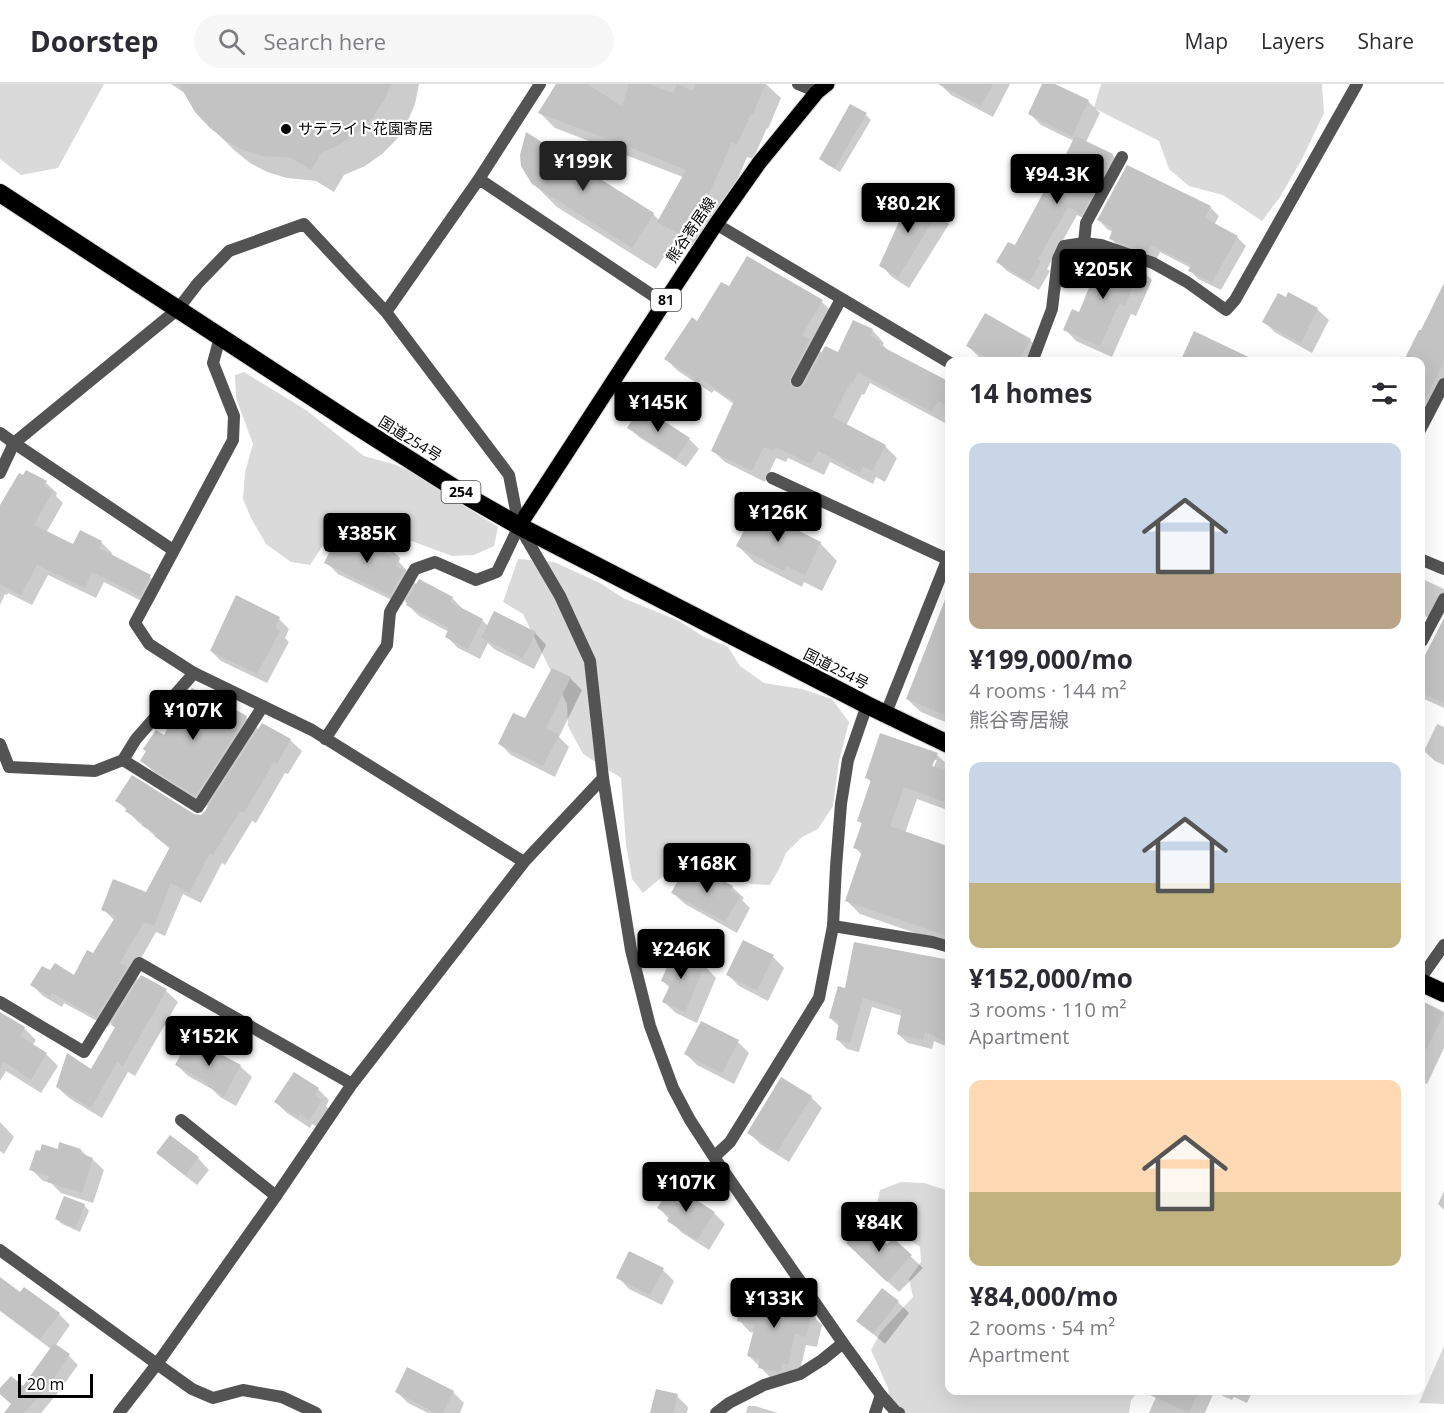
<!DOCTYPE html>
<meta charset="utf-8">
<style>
body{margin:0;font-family:"Open Sans","Noto Sans JP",sans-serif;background:#f7f7f7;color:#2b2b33;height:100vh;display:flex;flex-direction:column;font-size:22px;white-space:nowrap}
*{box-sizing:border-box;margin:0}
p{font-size:20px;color:#7c7c81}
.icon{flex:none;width:33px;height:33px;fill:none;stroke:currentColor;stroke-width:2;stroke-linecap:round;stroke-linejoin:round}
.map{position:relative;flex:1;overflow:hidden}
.panel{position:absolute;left:945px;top:273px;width:480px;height:1038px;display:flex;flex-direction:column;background:#fff;border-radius:12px;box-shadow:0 6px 24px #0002}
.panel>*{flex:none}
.scale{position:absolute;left:18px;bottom:15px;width:75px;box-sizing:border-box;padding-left:6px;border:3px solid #000;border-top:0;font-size:16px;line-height:21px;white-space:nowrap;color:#000;-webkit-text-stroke:4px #fff;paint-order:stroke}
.price{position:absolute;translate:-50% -51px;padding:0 14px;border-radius:6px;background:#000;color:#fff;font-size:20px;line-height:39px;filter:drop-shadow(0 2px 3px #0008)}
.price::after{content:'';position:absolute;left:50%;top:36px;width:18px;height:14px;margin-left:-9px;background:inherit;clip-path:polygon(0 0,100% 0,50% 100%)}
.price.active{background:#222;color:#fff}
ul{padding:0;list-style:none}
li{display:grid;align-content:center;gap:12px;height:318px;padding:0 24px}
li span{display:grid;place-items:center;height:186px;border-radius:12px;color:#555}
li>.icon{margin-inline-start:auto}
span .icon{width:108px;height:108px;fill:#fffc;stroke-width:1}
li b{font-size:26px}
h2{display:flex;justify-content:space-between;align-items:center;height:72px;padding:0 24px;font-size:26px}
header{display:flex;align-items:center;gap:36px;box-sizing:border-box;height:84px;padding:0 30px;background:#fff;border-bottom:2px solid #e1e1e2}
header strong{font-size:28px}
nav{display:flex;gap:33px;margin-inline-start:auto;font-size:21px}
.search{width:420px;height:54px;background:#f7f7f7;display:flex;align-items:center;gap:15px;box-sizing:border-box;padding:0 21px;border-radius:33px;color:#7c7c81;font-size:22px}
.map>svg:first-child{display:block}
.green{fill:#dadada}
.shadow{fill:#0003;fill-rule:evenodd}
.building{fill:#c3c3c3}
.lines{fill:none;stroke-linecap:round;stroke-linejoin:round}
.primary-casing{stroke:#dbdbdb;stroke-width:17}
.highway-casing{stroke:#dbdbdb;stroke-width:20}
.lane{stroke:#535353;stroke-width:12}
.street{stroke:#535353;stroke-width:12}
.primary{stroke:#000;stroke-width:15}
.highway{stroke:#000;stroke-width:18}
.poi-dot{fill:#000;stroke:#fff;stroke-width:2}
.labels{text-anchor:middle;stroke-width:4.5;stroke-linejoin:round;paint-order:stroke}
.shield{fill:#fff;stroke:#4c4c4c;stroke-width:1.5}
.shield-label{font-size:14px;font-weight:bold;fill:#000}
.poi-label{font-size:15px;fill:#000;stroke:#fff;text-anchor:start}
.street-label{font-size:15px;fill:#000;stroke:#fff}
</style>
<header>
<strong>Doorstep</strong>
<div class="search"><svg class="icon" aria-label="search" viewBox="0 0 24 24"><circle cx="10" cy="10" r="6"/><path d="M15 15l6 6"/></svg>Search here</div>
<nav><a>Map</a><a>Layers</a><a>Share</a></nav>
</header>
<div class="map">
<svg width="1444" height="1329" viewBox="0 0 1444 1329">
<rect width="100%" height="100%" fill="#fff"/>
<path class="green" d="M 0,0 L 104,0 L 58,84 L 21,91 L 0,75 Z
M 1101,0 L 1322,0 L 1324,29 L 1302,75 L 1280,113 L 1262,137 L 1223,111 L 1189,102 L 1169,85 L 1159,57 L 1094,24 Z
M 244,288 L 306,326 L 364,372 L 393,380 L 416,389 L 453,415 L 498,443 L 494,462 L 474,471 L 452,472 L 382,446 L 346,445 L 325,458 L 310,481 L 291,478 L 266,460 L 251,434 L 243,415 L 245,388 L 253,360 L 236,314 L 235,291 Z
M 518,475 L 554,478 L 600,499 L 623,514 L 679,537 L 704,553 L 728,563 L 740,582 L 764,599 L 802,605 L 832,615 L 849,638 L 839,677 L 833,722 L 818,745 L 802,753 L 786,769 L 780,783 L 770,801 L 751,800 L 692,775 L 674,783 L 643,809 L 632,795 L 626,760 L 621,694 L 583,670 L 568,642 L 567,620 L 523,530 L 503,518 Z
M 901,1098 L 924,1099 L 949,1107 L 950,1306 L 1139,1307 L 1131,1316 L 1129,1329 L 891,1329 L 888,1304 L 871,1266 L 881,1248 L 913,1213 L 909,1195 L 921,1178 L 920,1163 L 900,1149 L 881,1140 L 876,1125 L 880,1106 Z
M 1444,1262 L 1444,1320 L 1419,1319 Z"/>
<path class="shadow" d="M 171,0 L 419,0 L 415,20 L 407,39 L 396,56 L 382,70 L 365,82 L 344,91 L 334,108 L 316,97 L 287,94 L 267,88 L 250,79 L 234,66 L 210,42 L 189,12 Z
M 558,0 L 766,0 L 781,14 L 768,45 L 767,44 L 753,75 L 747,73 L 726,123 L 698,165 L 676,154 L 656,185 L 557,123 L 533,99 L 527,51 L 653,130 L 660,137 L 683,93 L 555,44 L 540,29 Z
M 940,0 L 1010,0 L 993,33 L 951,11 Z
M 1044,0 L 1052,0 L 1088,17 L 1100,29 L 1086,58 L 1112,71 L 1121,80 L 1091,138 L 1077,131 L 1047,185 L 1050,187 L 1039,206 L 1007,187 L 998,178 L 1015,163 L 1058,90 L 1074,57 L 1041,41 L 1030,30 Z
M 866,31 L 871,36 L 840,88 L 826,80 L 821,75 Z
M 1210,123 L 1219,132 L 1214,141 L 1237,153 L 1246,162 L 1221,206 L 1198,195 L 1190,186 L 1191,184 L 1160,168 L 1156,176 L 1119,163 L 1111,155 L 1113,148 L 1107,145 L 1099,136 Z
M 938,128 L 949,140 L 909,204 L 892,193 L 881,181 Z
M 1140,185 L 1152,196 L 1136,232 L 1131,230 L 1112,273 L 1076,257 L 1065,245 L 1080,230 Z
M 1444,204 L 1444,311 L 1428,344 L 1425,342 L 1420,351 L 1422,248 Z
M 730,205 L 822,218 L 834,230 L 814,261 L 823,270 L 838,271 L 872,246 L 884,259 L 883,261 L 890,268 L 950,300 L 950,330 L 945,339 L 870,299 L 864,311 L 862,310 L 846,342 L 885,362 L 897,374 L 885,398 L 876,393 L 873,400 L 830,378 L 824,391 L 788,374 L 786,378 L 776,374 L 765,398 L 725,378 L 712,366 L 734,320 L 714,306 L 712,309 L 678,287 L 666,275 Z
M 1317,225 L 1329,236 L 1312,269 L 1276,249 L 1264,238 Z
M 1030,256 L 1041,267 L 1035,278 L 987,278 L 980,274 L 968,262 Z
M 629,343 L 689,355 L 699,365 L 686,383 L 639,353 Z
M 46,399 L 57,409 L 56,412 L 63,419 L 46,449 L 74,462 L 101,458 L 112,469 L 111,472 L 150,493 L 161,504 L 151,522 L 104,498 L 96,514 L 48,491 L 32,521 L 8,509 L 7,511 L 5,510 L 0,521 L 0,424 Z
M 820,459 L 837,477 L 822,507 L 804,498 L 802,503 L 755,479 L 738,462 Z
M 389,463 L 400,474 L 399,478 L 409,489 L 408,492 L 417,501 L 452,514 L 463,525 L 482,536 L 488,542 L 535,549 L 546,561 L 534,585 L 494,565 L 488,559 L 480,575 L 458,564 L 446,552 L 449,548 L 419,532 L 408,521 L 409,519 L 405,516 L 402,521 L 338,490 L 326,478 L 347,465 Z
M 1420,494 L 1444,505 L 1444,530 L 1439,538 L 1420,530 Z
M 279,535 L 289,545 L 285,554 L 289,558 L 267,599 L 221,577 L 211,567 Z
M 1444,537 L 1444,624 L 1420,613 L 1420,570 L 1426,573 Z
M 950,544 L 950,640 L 921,628 L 907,615 Z
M 570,594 L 582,606 L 559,653 L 569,663 L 555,693 L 511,671 L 500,660 Z
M 246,633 L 259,646 L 290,656 L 302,667 L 288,690 L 285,689 L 256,739 L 252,737 L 225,781 L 222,779 L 201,819 L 183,810 L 165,852 L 156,848 L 132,890 L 139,897 L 142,893 L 166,907 L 178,918 L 135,992 L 128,988 L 102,1034 L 69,1014 L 57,1003 L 92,987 L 116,944 L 111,939 L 108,943 L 64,919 L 62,923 L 43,912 L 32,901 L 51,888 L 75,893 L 94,871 L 115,837 L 103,825 L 146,810 L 170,765 L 146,744 L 138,738 L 117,716 L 193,731 L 202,732 L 209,723 L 154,688 L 142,677 L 164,653 Z
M 1437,640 L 1444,643 L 1444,681 L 1435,677 L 1424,667 Z
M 881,651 L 937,671 L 950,683 L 948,689 L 950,690 L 950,727 L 917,715 L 905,749 L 945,763 L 950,751 L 950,861 L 860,830 L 846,816 L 862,771 L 855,763 L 863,741 L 859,737 L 872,699 L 866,693 ZM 933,676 L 937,676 L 931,689 L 928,688 Z
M 712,801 L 732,803 L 744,814 L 742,816 L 750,824 L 737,849 L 685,820 L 673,809 Z
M 675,869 L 705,882 L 716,894 L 697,939 L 676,929 L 664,918 L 670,904 L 663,897 Z
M 773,873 L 784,884 L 768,917 L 739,902 L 728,891 Z
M 950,880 L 950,964 L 934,957 L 932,965 L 908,959 L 898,950 L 902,932 L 872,923 L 859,968 L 847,965 L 838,956 L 840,943 L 830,934 L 847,906 Z
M 1420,928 L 1444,929 L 1444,964 L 1427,1000 L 1420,997 Z
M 0,930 L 24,944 L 36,956 L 32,962 L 46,970 L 58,982 L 41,1009 L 6,987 L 0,997 Z
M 738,958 L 749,969 L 734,1000 L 697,981 L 686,970 Z
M 177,981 L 240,982 L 252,993 L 236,1022 L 220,1013 L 212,1005 L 188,992 Z
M 318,1005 L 329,1016 L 326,1022 L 333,1029 L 321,1046 L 312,1040 L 310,1044 L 287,1029 L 276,1018 Z
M 811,1013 L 822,1024 L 789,1078 L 760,1060 L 749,1048 Z
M 0,1038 L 14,1053 L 4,1070 L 0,1067 Z
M 81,1066 L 88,1073 L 92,1075 L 104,1086 L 93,1119 L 61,1109 L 51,1099 L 43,1097 L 31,1085 L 59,1067 Z
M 158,1069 L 198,1074 L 209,1086 L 197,1101 L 170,1080 Z
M 1444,1107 L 1444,1126 L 1438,1120 Z
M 678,1113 L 714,1129 L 725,1140 L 709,1166 L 681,1148 L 659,1124 Z
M 84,1121 L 89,1127 L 80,1148 L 62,1140 L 56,1134 Z
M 893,1156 L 923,1184 L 899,1208 L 859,1171 L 887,1162 Z
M 663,1186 L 674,1197 L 662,1221 L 629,1205 L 618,1193 Z
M 0,1203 L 20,1210 L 59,1230 L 70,1241 L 55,1262 L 69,1272 L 78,1281 L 57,1310 L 41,1329 L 6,1329 L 12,1320 L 0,1309 L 0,1307 L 23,1305 L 51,1265 L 0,1227 Z
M 803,1218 L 815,1230 L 816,1235 L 822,1241 L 817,1263 L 806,1261 L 799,1291 L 771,1294 L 749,1272 L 755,1249 L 750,1248 L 739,1236 L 771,1221 Z
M 898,1218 L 909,1229 L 885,1260 L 858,1237 Z
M 1159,1306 L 1253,1306 L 1247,1319 L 1234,1313 L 1232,1316 L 1214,1308 L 1205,1329 L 1149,1329 Z
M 396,1307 L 453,1308 L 464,1319 L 460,1329 L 428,1329 L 408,1319 Z
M 677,1312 L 688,1323 L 687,1329 L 651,1329 Z
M 748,1322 L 755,1322 L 778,1329 L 746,1329 Z"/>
<path class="building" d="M 179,0 L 391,0 L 384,16 L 373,33 L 359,47 L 342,59 L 321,69 L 311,86 L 291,74 L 263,72 L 243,66 L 225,56 L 209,43 L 195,28 Z
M 556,0 L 587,0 L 622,22 L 629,0 L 648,0 L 673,9 L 677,0 L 693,7 L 696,0 L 765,0 L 753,30 L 751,30 L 737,61 L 732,58 L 711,106 L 697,134 L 693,131 L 682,151 L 657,138 L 686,86 L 629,63 L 538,29 Z
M 938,0 L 993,0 L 981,22 Z
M 1042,0 L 1055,0 L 1089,16 L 1072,52 L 1028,30 Z
M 850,20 L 867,29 L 835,84 L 819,75 Z
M 526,48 L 654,129 L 632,164 L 532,100 L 521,82 L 520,71 Z
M 1075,52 L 1113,70 L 1112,74 L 1082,130 L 1068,123 L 1038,175 L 1041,177 L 1030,198 L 996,178 L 1008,158 L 1015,161 L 1055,87 L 1057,88 Z
M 1127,81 L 1211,122 L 1205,134 L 1238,152 L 1212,198 L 1188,187 L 1191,181 L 1151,161 L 1148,168 L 1109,155 L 1113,144 L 1097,136 Z
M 910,109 L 939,127 L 898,193 L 879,182 L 903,129 L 899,127 Z
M 1103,170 L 1141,184 L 1125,222 L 1119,220 L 1100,262 L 1063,246 L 1072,225 L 1079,228 Z
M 747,172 L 823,216 L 802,251 L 810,255 L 790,294 L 789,298 L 793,304 L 798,305 L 804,301 L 825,262 L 838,268 L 853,236 L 873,245 L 870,252 L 881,258 L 879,261 L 950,298 L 950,324 L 938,317 L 932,328 L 858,288 L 852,300 L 850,299 L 833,333 L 886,361 L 872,387 L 863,382 L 860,389 L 818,367 L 811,380 L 776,363 L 774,367 L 764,363 L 752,387 L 711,367 L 734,317 L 701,295 L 700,298 L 664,275 L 692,233 L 697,237 L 721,198 L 729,202 Z
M 1444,199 L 1444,278 L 1420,326 L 1420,278 L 1403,278 L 1419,246 L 1421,246 Z
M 1288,208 L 1318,224 L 1301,259 L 1262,238 L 1278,209 L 1286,213 Z
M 985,229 L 1031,255 L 1018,278 L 995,278 L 966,262 Z
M 1194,247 L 1259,278 L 1180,278 Z
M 641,322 L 690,354 L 676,375 L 627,344 Z
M 26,386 L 47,397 L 44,402 L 53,407 L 34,441 L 73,460 L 80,446 L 102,457 L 99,464 L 151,491 L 140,512 L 92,488 L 85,504 L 37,481 L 21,511 L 0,500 L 0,421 L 19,389 L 23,391 Z
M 755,425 L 821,458 L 805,491 L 786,482 L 784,487 L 736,462 Z
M 371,453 L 390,462 L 386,470 L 399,476 L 396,482 L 404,487 L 390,511 L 324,479 L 335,457 L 346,463 L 350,454 L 366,462 Z
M 419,495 L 453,513 L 450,518 L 483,535 L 468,565 L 445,553 L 449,544 L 406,521 L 407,519 L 405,518 Z
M 948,508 L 950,508 L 950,633 L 906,615 Z
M 236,511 L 280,533 L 275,544 L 280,547 L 257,590 L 210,567 Z
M 494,527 L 536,548 L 523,574 L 481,554 Z
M 1444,534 L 1444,619 L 1420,608 L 1420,581 Z
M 552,584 L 571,593 L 546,644 L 559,651 L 543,682 L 498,660 L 513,629 L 525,634 Z
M 192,604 L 217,618 L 218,616 L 247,632 L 195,712 L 140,677 L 146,667 L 143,665 L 156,646 L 164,651 L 185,612 Z
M 262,639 L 291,655 L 277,680 L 274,678 L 244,729 L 240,727 L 213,771 L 210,769 L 189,809 L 171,799 L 154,842 L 144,838 L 120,879 L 127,883 L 96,933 L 52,909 L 50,913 L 30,901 L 42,882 L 50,886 L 55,879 L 74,891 L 87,866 L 93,869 L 116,832 L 101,826 L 113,795 L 146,808 L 170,763 L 154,752 L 156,750 L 141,741 L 143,739 L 125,727 L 127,724 L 115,717 L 132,691 L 194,730 L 201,731 L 205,727 Z
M 880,649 L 938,669 L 932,682 L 950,688 L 950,720 L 904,703 L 890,742 L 950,763 L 950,853 L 845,817 L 862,767 L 853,764 L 862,739 L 857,737 L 871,696 L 865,694 Z
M 685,784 L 712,799 L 716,793 L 733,802 L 730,807 L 740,812 L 725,838 L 671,809 Z
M 743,856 L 774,871 L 757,906 L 726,891 Z
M 854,858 L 950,876 L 950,960 L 925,948 L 923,956 L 897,950 L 902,926 L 863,914 L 850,959 L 836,956 L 839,937 L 829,934 L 838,902 L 845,904 Z
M 674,867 L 705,881 L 685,928 L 662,918 L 670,901 L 661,897 Z
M 141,891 L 167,905 L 123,982 L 117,978 L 91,1024 L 56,1003 L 67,969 L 91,985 L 115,943 L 111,941 Z
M 1420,916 L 1444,928 L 1444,930 L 1420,978 Z
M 0,928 L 25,943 L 20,952 L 47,969 L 31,996 L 4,978 L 0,984 Z
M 701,937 L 739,956 L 722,989 L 684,970 Z
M 198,958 L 241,981 L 224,1012 L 207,1002 L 208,999 L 175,981 L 186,961 L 194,965 Z
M 294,988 L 319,1004 L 314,1011 L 322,1016 L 309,1036 L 300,1030 L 298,1034 L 274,1018 Z
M 781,993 L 812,1012 L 777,1068 L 747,1049 Z
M 170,1051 L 199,1073 L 185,1091 L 156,1069 Z
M 59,1058 L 81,1065 L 80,1069 L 93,1074 L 82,1109 L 47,1098 L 49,1092 L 29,1086 L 36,1066 L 40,1067 L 42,1060 L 58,1065 Z
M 669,1106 L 677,1111 L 680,1106 L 715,1128 L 697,1156 L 667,1137 L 670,1132 L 657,1124 Z
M 64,1112 L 85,1120 L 75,1144 L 55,1135 Z
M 862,1142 L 877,1156 L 880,1153 L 887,1160 L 893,1154 L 912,1171 L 887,1198 L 846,1159 Z
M 629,1167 L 664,1184 L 650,1211 L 616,1194 Z
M 0,1193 L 20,1208 L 24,1203 L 60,1229 L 40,1255 L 0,1226 Z
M 882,1204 L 899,1217 L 873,1250 L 856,1237 Z
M 782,1211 L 804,1217 L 806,1220 L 804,1226 L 812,1228 L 806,1253 L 795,1250 L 788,1281 L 782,1279 L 781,1287 L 778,1288 L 758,1284 L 760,1275 L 747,1272 L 755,1241 L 737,1237 L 743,1213 L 770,1219 L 772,1213 L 781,1216 Z
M 54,1259 L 70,1270 L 49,1301 L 24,1329 L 4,1329 L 11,1320 L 0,1310 L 0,1304 L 11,1292 L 23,1302 Z
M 407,1283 L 454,1307 L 443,1329 L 436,1329 L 395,1308 Z
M 656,1305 L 678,1310 L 673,1329 L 650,1329 Z
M 1139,1306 L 1199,1306 L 1189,1329 Z"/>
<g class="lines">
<defs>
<path id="primary" d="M 519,442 L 664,219 L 716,140 L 759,79 L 817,8 L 827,0"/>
<path id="highway" d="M 0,109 L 355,341 L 470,414 L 519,442 L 867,621 L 950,661
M 1420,898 L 1444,909"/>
</defs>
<use href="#primary" class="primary-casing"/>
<use href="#highway" class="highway-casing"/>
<path class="lane" d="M 716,140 L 950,279
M 1084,159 L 1086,139 L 1122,73
M 797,297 L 841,215
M 0,389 L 14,359 L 173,466
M 772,394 L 947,475
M 1420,556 L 1422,557 L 1444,515
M 0,660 L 9,683 L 95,687 L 123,676 L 136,655 L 194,589
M 833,842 L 932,858 L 950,863
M 181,1036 L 276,1112
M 157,1280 L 192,1305 L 213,1314 L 243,1306 L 282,1313 L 316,1329
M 716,1329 L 729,1319 L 764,1301 L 800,1290 L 822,1276 L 843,1259
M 875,1329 L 881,1311"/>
<path class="street" d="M 798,0 L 817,8
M 479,95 L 664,219
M 386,228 L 479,95 L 540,0
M 220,253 L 213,279 L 234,332 L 233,356 L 135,539 L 149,560 L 194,589 L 312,646 L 524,778
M 1032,278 L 1052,225 L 1058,175 L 1064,162 L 1084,159 L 1101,161 L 1153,179 L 1187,198 L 1226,226 L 1235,216 L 1357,0
M 1420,346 L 1444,300
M 0,349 L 14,359 L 178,225 L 198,199 L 229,167 L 304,140 L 386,228 L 509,391 L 519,442 L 560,512 L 590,577 L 603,694 L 631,866 L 650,942 L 673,1004 L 690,1036 L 714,1073 L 843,1259 L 881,1311 L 896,1328 L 899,1329
M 1420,475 L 1444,485
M 886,629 L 950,469
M 325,655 L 387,561 L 390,528 L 415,485 L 435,478 L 476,496 L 497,488 L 519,442
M 123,676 L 198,723 L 263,622
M 1420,895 L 1444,861
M 0,918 L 84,968 L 139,879 L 352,1000
M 714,1073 L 730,1058 L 819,914 L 833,842 L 836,783 L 841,720 L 848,676 L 867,621
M 0,1166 L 157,1280
M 119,1329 L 157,1280 L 276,1112 L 352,1000 L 524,778 L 603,694"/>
<use href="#primary" class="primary"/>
<use href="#highway" class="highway"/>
</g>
<circle class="poi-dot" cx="286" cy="45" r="6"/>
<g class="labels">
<g class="shield">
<rect x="651" y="205" width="30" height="22" rx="4.5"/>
<rect x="441.5" y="397" width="39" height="22" rx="4.5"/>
</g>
<g class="shield-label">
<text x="666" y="221">81</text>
<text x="461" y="413">254</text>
</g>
<g class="poi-label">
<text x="298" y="50">サテライト花園寄居</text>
</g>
<g class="street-label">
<text transform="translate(691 146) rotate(-56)" y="5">熊谷寄居線</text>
<text transform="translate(410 355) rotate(32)" y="5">国道254号</text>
<text transform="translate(836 585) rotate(27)" y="5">国道254号</text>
</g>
</g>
</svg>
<div class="scale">20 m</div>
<b class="price active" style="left:583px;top:108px">¥199K</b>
<b class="price" style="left:1057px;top:121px">¥94.3K</b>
<b class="price" style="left:908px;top:150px">¥80.2K</b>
<b class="price" style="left:1103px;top:216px">¥205K</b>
<b class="price" style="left:658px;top:349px">¥145K</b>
<b class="price" style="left:778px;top:459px">¥126K</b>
<b class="price" style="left:367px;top:480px">¥385K</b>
<b class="price" style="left:193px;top:657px">¥107K</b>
<b class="price" style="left:707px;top:810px">¥168K</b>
<b class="price" style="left:681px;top:896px">¥246K</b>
<b class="price" style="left:209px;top:983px">¥152K</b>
<b class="price" style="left:686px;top:1129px">¥107K</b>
<b class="price" style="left:879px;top:1169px">¥84K</b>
<b class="price" style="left:774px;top:1245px">¥133K</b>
<section class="panel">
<h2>14 homes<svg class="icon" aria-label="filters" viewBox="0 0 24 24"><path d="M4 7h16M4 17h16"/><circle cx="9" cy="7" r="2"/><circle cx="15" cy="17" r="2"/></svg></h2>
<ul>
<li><span style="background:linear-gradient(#c9d6e8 70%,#b9a48a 0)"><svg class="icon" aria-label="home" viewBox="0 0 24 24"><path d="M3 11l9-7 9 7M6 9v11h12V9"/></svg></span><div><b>¥199,000/mo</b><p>4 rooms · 144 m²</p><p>熊谷寄居線</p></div></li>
<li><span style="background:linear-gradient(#c9d6e8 65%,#c2b280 0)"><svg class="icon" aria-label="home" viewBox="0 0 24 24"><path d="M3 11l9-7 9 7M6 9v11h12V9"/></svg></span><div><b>¥152,000/mo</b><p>3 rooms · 110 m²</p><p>Apartment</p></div></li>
<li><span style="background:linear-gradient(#ffd9b3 60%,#c2b280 0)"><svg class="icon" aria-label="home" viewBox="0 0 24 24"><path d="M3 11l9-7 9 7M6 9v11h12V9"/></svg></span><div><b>¥84,000/mo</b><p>2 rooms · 54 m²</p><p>Apartment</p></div></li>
</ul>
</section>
</div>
